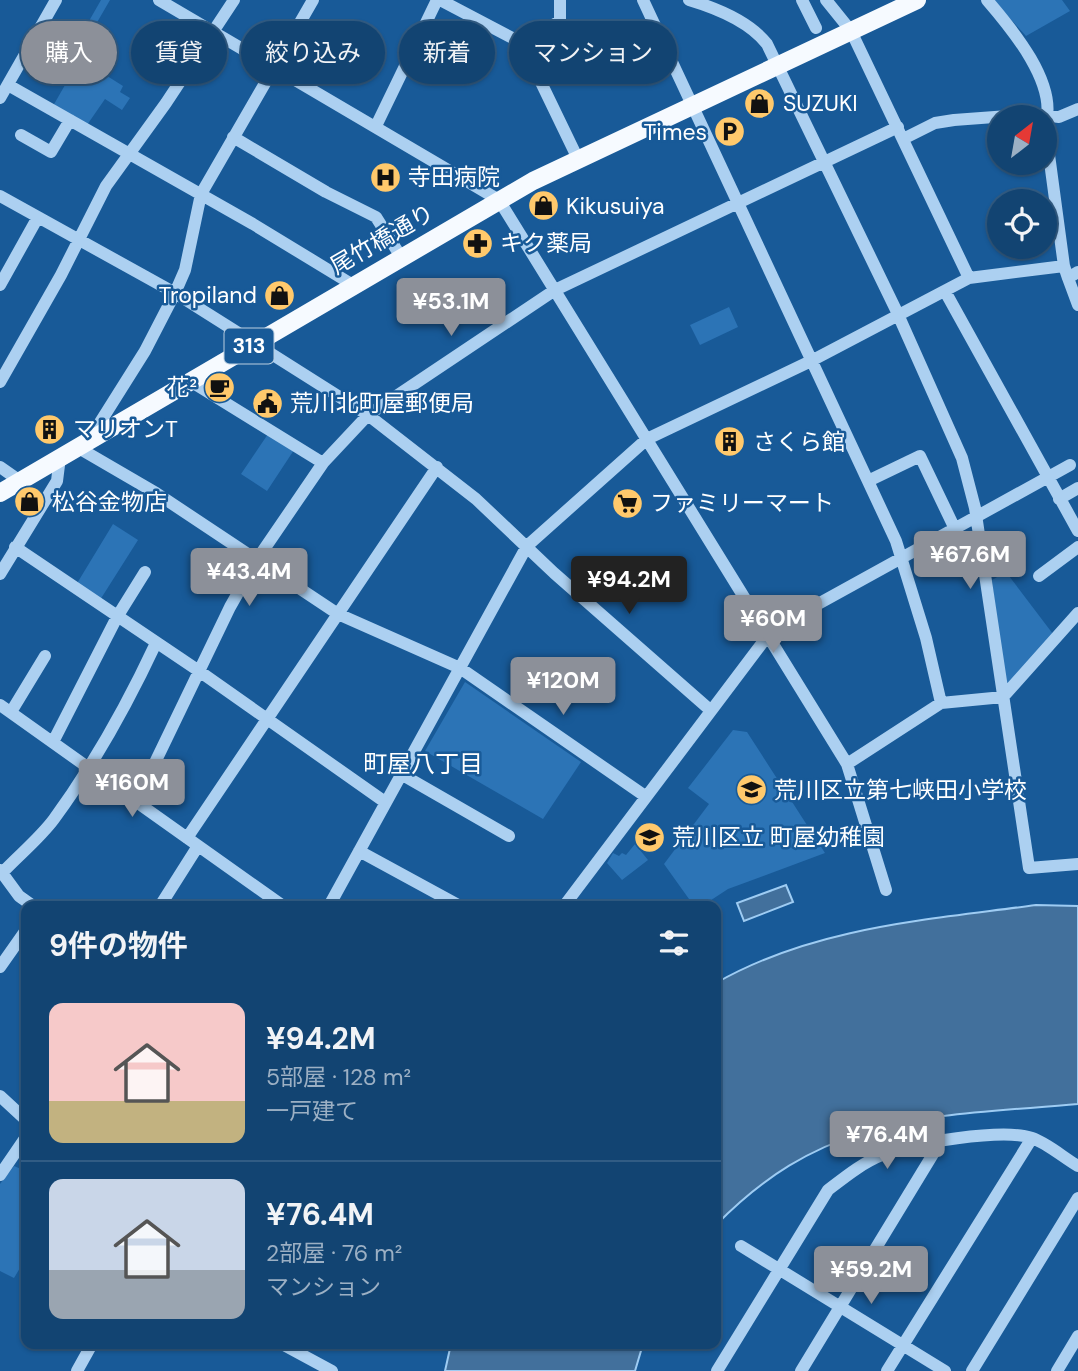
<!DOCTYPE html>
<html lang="ja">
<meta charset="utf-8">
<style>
body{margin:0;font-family:"DM Sans","Noto Sans JP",sans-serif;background:#1f4e7a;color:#f1f3f6;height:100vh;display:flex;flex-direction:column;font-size:26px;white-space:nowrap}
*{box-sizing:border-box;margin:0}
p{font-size:23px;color:#9cb0c4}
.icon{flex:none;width:38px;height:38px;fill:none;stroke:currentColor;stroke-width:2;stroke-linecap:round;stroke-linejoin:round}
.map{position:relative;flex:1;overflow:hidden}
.details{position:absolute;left:21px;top:901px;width:700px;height:448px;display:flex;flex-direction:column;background:#124472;border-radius:14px;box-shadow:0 2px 5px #0004,0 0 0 2px #315c84}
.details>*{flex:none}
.banner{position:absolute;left:21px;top:21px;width:700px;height:63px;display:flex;gap:14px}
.needle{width:46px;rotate:31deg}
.buttons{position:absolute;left:987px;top:105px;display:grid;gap:14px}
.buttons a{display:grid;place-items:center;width:70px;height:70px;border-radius:50%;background:#124472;box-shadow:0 2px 5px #0004,0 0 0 2px #315c84;font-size:35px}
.price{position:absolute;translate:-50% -60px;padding:0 16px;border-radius:7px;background:#8c9099;color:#fff;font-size:23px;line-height:46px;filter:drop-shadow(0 2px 4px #0008)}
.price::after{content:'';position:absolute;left:50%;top:42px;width:21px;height:16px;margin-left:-10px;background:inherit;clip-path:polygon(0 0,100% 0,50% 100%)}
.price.active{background:#222;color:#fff}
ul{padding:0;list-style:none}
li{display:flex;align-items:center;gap:21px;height:175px;padding:0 28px}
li+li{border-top:2px solid #315c84}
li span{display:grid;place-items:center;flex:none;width:196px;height:140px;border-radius:14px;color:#555}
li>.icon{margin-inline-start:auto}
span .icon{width:84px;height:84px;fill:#fffc;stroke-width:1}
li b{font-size:30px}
h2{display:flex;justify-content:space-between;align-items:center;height:84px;padding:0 28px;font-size:30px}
.tag{padding:0 24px;border-radius:32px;background:#124472;box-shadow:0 2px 5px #0004,0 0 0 2px #315c84;font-size:24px;line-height:63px}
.tag.active{background:#8c9099;color:#fff}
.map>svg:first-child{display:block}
.green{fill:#2c74b6}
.water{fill:#42709c;stroke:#9eccf3;stroke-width:2}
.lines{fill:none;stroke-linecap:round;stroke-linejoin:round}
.minor{stroke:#acd0f1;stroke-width:12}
.major{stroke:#f6faff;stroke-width:18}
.labels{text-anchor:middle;stroke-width:5;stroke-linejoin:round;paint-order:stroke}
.shield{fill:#185a98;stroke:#bacee0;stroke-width:2}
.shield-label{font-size:21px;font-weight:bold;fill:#fff}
.poi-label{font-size:23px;fill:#fff;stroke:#185a98;text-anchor:start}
.street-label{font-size:23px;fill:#fff;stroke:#185a98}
.neighbourhood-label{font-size:24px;fill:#fff;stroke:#185a98}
</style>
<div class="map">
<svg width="1078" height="1371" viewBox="0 0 1078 1371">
<rect width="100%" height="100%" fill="#185a98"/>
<path class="green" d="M 101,0 L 110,0 L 77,57 L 123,86 L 120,92 L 130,98 L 122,110 L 105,99 L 87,125 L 53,106 L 69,78 L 30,55 L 38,39 L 69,56 Z
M 993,0 L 1062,0 L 1070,11 L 1026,36 Z
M 729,307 L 738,327 L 700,345 L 690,325 Z
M 268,434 L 294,450 L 267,491 L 241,474 Z
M 113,524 L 138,540 L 100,600 L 76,585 Z
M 1006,572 L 1053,634 L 1005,687 L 992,580 Z
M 465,682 L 581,762 L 543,819 L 425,751 Z
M 733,730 L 747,732 L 825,853 L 728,889 L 702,906 L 694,906 L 664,864 L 709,804 L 688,788 Z
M 635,844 L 648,860 L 622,880 L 607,863 L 613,853 L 619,856 L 622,853 L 626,855 Z
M 14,1166 L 26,1171 L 26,1258 L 14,1278 L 0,1271 L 0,1184 Z"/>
<path class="water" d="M 786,885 L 793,902 L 744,921 L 737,903 Z
M 1036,905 L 1078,906 L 1078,1104 C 932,1117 826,1112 716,1225 L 716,983 C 814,927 926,920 1036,905 Z
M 451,1344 L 643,1344 L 635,1371 L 445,1371 Z"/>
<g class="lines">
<path class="minor" d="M 159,0 L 499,200 L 847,764 L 886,890
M 440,0 L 522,43 L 578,159
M 643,0 L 896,541 L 926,638 L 941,703
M 689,0 C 716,8 749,21 767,44 L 896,310 L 962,458 L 975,508 L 1029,868 L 1078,864
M 802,0 L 816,28
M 826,0 L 851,31 L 969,278
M 987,0 C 1012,29 1059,85 1045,125 L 1064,266
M 522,43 L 560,21 L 560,0
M 8,85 L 253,224 L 353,285
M 0,98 L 56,0
M 376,126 L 437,0
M 21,135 L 51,152 L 70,120
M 233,137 L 326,192 L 376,217 L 401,257
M 903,139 L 935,123 L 954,120 L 1034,114 L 1059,117 L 1078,109
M 0,196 L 175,293 L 368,415 L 476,499 L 554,573 L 709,709
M 1068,278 L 1078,305
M 0,285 L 38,217
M 946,293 L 1078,531
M 190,381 L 323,463
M 0,382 L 61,275 L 106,186 L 166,103 L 234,0
M 89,440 L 145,351 L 175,293 L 185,270 L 201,194 L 313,0
M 77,447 L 156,493 L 338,614 L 460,668 L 645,796
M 0,467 L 20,481
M 868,481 L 920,456 L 955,529
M 1059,499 L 1078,488
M 15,547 L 199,671 L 385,802
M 0,574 L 57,481 L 60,457
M 1039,576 L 1078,547
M 0,705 L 283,906
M 11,712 L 45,656
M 53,742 L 117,617 L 145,572
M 847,764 L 941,703 L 1003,697 L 1078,613
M 401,774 L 509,836
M 136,802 L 230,607 L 256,561 L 323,463 L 368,415 L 555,290 L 898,127
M 187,838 L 437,467
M 359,851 L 460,906
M 0,870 L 19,896 L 33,906
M 2,873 C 19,855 40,838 54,819 C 95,763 127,705 156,643
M 160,906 L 198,846
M 329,906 L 527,546 L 647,439 L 811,361 L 969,278 L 1064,266 L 1068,278 L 1078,272
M 564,906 L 769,634 L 780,625 L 1070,465
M 0,967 L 26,930
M 0,1096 L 26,1120
M 0,1175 L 26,1137
M 741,1246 L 945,1371
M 282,1344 L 332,1371
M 77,1371 L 92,1344
M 717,1371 L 828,1190 C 845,1177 862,1163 882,1155 C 911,1143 1003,1128 1032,1138 C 1047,1143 1064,1158 1078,1166
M 801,1371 L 941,1141
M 887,1371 L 1032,1138
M 972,1371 L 1078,1198
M 1057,1371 L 1078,1336"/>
<path class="major" d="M 0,493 L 533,181 L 917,0"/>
</g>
<defs>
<symbol id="shop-disc" viewBox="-11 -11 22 22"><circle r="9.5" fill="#ffc96c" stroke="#185a98"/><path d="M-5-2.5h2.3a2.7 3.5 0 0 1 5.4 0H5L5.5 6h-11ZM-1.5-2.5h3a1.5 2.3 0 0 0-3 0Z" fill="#111"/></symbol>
<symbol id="parking-disc" viewBox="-11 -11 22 22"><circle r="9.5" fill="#ffc96c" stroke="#185a98"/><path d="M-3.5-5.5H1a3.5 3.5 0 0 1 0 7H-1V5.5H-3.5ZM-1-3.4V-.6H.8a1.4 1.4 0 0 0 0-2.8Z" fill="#111"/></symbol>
<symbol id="hospital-disc" viewBox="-11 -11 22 22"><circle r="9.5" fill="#ffc96c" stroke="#185a98"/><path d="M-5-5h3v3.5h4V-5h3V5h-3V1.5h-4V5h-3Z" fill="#111"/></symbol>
<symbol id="pharmacy-disc" viewBox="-11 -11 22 22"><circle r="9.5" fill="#ffc96c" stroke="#185a98"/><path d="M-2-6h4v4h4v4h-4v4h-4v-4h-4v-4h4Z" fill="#111"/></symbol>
<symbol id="cafe-disc" viewBox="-11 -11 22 22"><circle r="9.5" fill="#ffc96c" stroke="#185a98"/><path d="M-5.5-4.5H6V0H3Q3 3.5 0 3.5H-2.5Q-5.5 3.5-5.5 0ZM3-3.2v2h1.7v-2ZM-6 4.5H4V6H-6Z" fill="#111"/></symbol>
<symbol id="civic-disc" viewBox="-11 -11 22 22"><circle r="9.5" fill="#ffc96c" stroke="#185a98"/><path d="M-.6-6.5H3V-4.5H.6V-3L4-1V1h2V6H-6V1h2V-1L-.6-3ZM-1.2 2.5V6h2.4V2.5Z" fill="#111"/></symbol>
<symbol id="building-disc" viewBox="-11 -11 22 22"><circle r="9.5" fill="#ffc96c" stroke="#185a98"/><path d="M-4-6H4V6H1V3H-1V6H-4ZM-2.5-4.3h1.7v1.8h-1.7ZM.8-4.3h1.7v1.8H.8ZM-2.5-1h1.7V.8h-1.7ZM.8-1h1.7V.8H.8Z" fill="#111"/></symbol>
<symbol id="supermarket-disc" viewBox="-11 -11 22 22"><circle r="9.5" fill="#ffc96c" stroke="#185a98"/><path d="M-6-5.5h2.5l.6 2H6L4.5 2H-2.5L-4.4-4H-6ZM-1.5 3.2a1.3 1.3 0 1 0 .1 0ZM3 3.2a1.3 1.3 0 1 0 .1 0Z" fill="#111"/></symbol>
<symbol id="school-disc" viewBox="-11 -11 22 22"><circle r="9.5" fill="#ffc96c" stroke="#185a98"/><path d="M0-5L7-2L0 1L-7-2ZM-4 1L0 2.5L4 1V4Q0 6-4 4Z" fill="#111"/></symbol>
</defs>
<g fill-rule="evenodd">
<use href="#shop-disc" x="742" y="86" width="35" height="35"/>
<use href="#parking-disc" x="712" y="114" width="35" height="35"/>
<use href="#hospital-disc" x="368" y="160" width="35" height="35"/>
<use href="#shop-disc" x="526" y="188" width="35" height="35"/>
<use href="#pharmacy-disc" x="460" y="226" width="35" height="35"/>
<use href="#shop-disc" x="262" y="278" width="35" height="35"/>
<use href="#cafe-disc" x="202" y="370" width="35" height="35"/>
<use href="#civic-disc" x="250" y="386" width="35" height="35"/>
<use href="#building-disc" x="32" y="412" width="35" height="35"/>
<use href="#building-disc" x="712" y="424" width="35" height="35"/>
<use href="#shop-disc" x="12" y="484" width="35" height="35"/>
<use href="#supermarket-disc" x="610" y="486" width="35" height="35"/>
<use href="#school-disc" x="734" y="772" width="35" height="35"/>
<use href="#school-disc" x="632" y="820" width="35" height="35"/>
</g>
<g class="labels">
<rect class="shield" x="224.5" y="328.5" width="49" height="35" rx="5"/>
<g class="shield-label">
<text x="249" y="353">313</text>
</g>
<g class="poi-label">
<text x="783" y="111">SUZUKI</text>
<text x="707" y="140" text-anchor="end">Times</text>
<text x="408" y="185">寺田病院</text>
<text x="566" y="214">Kikusuiya</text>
<text x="500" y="251">キク薬局</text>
<text x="257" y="303" text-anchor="end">Tropiland</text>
<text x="197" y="395" text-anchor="end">花²</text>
<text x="290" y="411">荒川北町屋郵便局</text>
<text x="73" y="437">マリオンT</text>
<text x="753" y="450">さくら館</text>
<text x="52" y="510">松谷金物店</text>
<text x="650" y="511">ファミリーマート</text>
<text x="774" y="798">荒川区立第七峡田小学校</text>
<text x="672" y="845">荒川区立 町屋幼稚園</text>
</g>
<g class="street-label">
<text transform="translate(382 239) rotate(-30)" y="8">尾竹橋通り</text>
</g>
<g class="neighbourhood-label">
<text x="423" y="772">町屋八丁目</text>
</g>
</g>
</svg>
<div class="buttons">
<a><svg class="needle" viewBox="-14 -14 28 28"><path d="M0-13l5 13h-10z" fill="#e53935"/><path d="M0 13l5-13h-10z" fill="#9cb0c4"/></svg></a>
<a><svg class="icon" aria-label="locate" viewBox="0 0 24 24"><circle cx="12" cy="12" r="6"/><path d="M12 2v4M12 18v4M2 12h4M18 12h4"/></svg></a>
</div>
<b class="price" style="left:451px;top:338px">¥53.1M</b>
<b class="price" style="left:970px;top:591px">¥67.6M</b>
<b class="price" style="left:249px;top:608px">¥43.4M</b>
<b class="price active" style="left:629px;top:616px">¥94.2M</b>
<b class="price" style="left:773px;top:655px">¥60M</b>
<b class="price" style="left:563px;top:717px">¥120M</b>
<b class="price" style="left:132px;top:819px">¥160M</b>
<b class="price" style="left:887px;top:1171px">¥76.4M</b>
<b class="price" style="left:871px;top:1306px">¥59.2M</b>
<div class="banner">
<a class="tag active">購入</a>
<a class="tag">賃貸</a>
<a class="tag">絞り込み</a>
<a class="tag">新着</a>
<a class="tag">マンション</a>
</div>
<section class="details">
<h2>9件の物件<svg class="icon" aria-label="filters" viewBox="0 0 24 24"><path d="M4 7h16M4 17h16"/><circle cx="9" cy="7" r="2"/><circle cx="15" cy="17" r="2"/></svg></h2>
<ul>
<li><span style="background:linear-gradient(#f6c9c9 70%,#c2b280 0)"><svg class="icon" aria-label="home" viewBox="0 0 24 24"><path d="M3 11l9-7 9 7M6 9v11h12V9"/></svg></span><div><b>¥94.2M</b><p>5部屋 · 128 m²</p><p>一戸建て</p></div></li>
<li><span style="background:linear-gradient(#c9d6e8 65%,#9aa5b1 0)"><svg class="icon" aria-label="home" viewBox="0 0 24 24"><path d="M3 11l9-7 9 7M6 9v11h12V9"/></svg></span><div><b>¥76.4M</b><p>2部屋 · 76 m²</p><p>マンション</p></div></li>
</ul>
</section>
</div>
